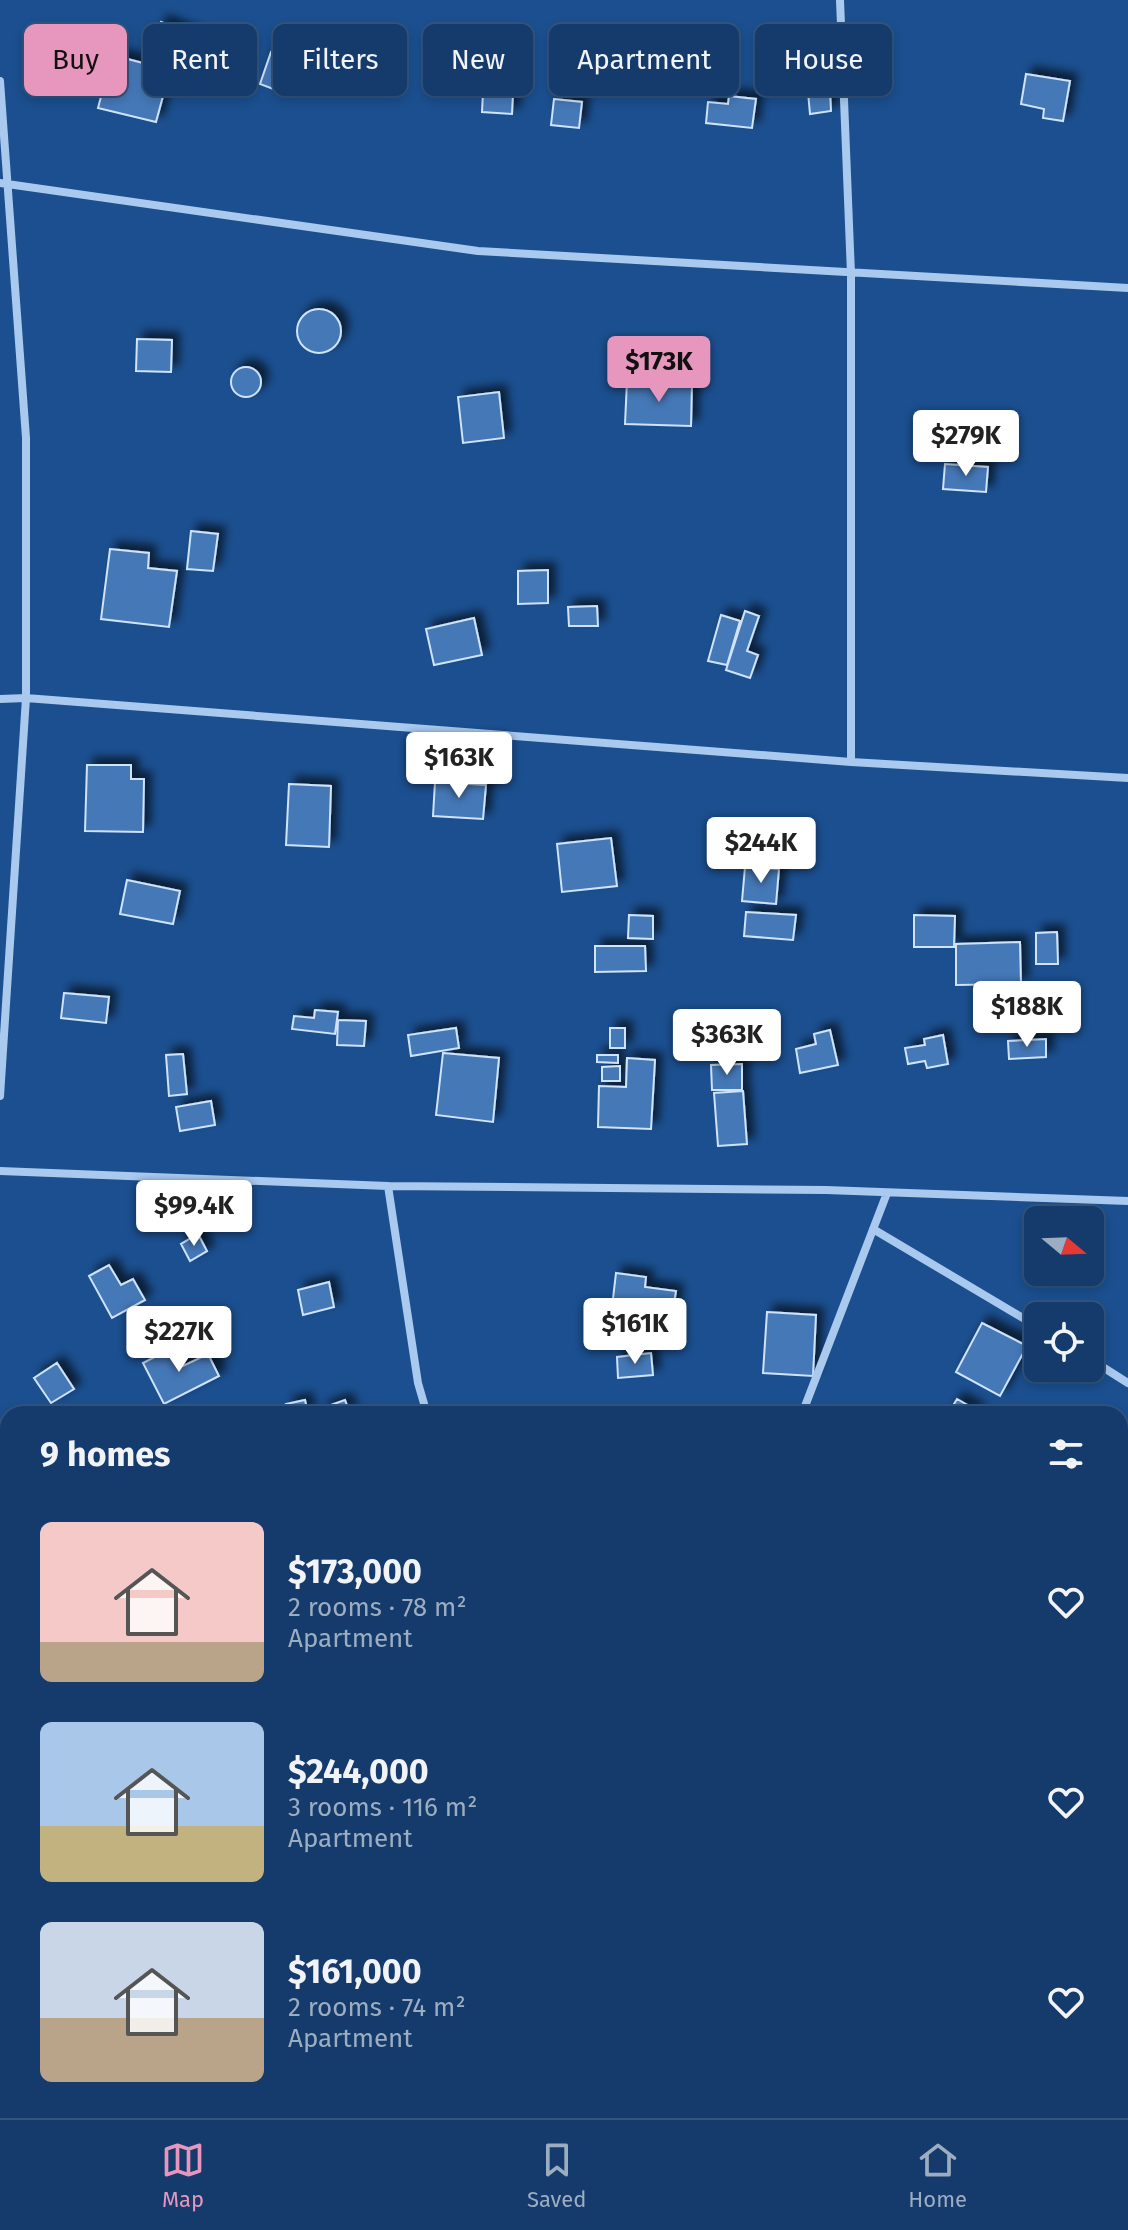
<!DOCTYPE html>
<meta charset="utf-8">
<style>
body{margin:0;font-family:"Fira Sans",sans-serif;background:#214673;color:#f1f3f6;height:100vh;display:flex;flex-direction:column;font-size:30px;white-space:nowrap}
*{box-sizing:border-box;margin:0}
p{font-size:26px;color:#9dadc1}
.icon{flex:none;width:44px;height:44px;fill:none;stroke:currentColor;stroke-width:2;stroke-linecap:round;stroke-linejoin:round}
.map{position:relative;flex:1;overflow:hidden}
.side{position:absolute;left:0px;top:1406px;width:1128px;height:712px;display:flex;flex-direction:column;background:#143b6b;border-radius:24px 24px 0 0;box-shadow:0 4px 12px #0003,0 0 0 2px #33557e}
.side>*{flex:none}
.banner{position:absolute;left:24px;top:24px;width:1080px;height:72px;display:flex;gap:16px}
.needle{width:52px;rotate:109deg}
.buttons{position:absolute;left:1024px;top:1206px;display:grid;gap:16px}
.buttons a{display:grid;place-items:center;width:80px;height:80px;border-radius:12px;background:#143b6b;box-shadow:0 4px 12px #0003,0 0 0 2px #33557e;font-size:40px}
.price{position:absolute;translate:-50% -68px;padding:0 18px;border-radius:8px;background:#fff;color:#222;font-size:26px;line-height:52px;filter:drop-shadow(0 2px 4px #0008)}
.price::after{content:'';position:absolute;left:50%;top:48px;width:24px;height:18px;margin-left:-12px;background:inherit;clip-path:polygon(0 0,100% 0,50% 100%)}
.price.selected{background:#e797bd;color:#111}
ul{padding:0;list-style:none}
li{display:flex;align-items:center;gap:24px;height:200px;padding:0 40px}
li span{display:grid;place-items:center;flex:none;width:224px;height:160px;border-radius:12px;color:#555}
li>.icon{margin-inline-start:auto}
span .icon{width:96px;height:96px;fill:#fffc;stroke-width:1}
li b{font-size:34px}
h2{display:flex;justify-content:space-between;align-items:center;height:96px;padding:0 40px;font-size:34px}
.chip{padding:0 28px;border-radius:12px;background:#143b6b;box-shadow:0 4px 12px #0003,0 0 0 2px #33557e;font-size:28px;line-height:72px}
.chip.selected{background:#e797bd;color:#111}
.tabs{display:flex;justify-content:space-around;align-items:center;height:112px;border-top:2px solid #33557e;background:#143b6b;font-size:22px;color:#9dadc1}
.tabs a{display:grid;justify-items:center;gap:4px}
.tabs .selected{color:#e797bd}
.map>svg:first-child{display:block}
.building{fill:#4478b7;stroke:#cfe3fa;stroke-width:2;filter:url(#shadow)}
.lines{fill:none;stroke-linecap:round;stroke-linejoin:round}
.street{stroke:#a9c9ee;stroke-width:8}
</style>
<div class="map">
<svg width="1128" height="2118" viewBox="0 0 1128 2118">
<defs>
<filter id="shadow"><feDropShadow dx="7" dy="-7" stdDeviation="4" flood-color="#0009"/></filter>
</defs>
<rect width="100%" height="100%" fill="#1b4f8f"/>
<path class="building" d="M 161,22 L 208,41 L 197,67 L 151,49 Z
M 271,52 L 302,64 L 289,95 L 260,84 Z
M 112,55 L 170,70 L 156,122 L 98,108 Z
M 788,72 L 790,94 L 767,96 L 765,74 Z
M 1026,74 L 1070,81 L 1063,121 L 1043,118 L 1044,109 L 1021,104 Z
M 830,91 L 831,111 L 810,114 L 808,92 Z
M 483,92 L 513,93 L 512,114 L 482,112 Z
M 729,96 L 756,99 L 752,128 L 706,123 L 708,102 L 728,104 Z
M 554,99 L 582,102 L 579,128 L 551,125 Z
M297 331a22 22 0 1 1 44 0a22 22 0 1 1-44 0Z
M 137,339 L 172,340 L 171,372 L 136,371 Z
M231 382a15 15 0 1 1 30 0a15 15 0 1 1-30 0Z
M 627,381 L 692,383 L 691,426 L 625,424 Z
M 499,392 L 504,438 L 463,443 L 458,397 Z
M 945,464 L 988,467 L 986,492 L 943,489 Z
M 191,531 L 218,534 L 213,571 L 187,569 Z
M 110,549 L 149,553 L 148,568 L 177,571 L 169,627 L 101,619 Z
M 548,570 L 548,603 L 518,604 L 518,571 Z
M 597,606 L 598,626 L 569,626 L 568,607 Z
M 745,611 L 759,616 L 747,651 L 758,655 L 750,678 L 726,670 Z
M 721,615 L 740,621 L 727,665 L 708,661 Z
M 474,618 L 482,655 L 434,665 L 426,629 Z
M 87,765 L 131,765 L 131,779 L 144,779 L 143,832 L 85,831 Z
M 435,782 L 486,785 L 483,819 L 433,816 Z
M 289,784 L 331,786 L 329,847 L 286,845 Z
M 611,838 L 617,886 L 562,892 L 557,844 Z
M 745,867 L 779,869 L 776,904 L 742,901 Z
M 127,880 L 180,891 L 173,924 L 120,914 Z
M 746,912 L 796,915 L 793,940 L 744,936 Z
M 629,915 L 653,916 L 653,939 L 628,938 Z
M 914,915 L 955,916 L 954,947 L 914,947 Z
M 1057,932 L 1058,964 L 1036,964 L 1036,933 Z
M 1020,942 L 1021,984 L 956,985 L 956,944 Z
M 595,946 L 645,946 L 646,971 L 595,972 Z
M 64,993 L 109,997 L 106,1023 L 61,1018 Z
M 315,1010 L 338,1012 L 335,1034 L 292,1029 L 294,1016 L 314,1018 Z
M 338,1020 L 366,1021 L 364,1046 L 337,1045 Z
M 456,1028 L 459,1048 L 411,1056 L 408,1035 Z
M 610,1028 L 625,1028 L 625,1048 L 610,1048 Z
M 830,1030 L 838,1065 L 800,1073 L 796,1049 L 816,1044 L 814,1034 Z
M 943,1035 L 948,1064 L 927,1068 L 925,1061 L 908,1064 L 905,1048 L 925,1045 L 924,1039 Z
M 1046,1039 L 1046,1057 L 1009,1059 L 1008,1041 Z
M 443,1053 L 499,1058 L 493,1122 L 436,1115 Z
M 183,1054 L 187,1094 L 169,1096 L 166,1055 Z
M 597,1055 L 618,1055 L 618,1063 L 597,1062 Z
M 627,1058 L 655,1060 L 651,1129 L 598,1127 L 599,1086 L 626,1087 Z
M 742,1064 L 742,1090 L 712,1090 L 711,1065 Z
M 620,1066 L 620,1081 L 602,1081 L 602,1067 Z
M 743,1091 L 747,1144 L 718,1146 L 714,1093 Z
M 211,1101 L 215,1125 L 180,1131 L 176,1107 Z
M 198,1234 L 207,1251 L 190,1261 L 181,1244 Z
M 109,1265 L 121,1285 L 133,1279 L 145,1300 L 112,1318 L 89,1276 Z
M 616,1273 L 646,1277 L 645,1287 L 676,1291 L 671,1323 L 611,1316 Z
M 329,1282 L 334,1307 L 303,1315 L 298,1290 Z
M 767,1312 L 816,1315 L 813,1376 L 763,1373 Z
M 982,1323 L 1027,1346 L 1000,1396 L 956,1372 Z
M 174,1347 L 183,1366 L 208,1354 L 219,1376 L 164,1404 L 143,1363 Z
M 651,1353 L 653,1375 L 618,1378 L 617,1357 Z
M 57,1363 L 74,1389 L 51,1403 L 34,1378 Z
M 957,1399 L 978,1411 L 976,1414 L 948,1414 Z
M 305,1400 L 308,1414 L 289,1414 L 286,1404 Z
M 345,1400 L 350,1414 L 324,1414 L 322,1408 Z
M 1128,1429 L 1128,1489 L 1120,1484 L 1120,1442 Z
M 0,1861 L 8,1870 L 8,1913 L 0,1903 Z
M 73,2110 L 155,2110 L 146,2118 L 80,2118 Z
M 769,2110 L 807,2110 L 789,2118 L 773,2118 Z
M 891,2110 L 960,2110 L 958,2118 L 924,2118 Z"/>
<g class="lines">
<path class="street" d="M 840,0 L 851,274 L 851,762
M 0,81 L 26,438 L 26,698 L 0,1096
M 0,183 L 478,251 L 1128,288
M 0,699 L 26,698 L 851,762 L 1128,778
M 0,1171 L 388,1186 L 826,1190 L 1128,1201
M 388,1186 L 418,1383 L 427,1414
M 873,1229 L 1038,1327
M 1090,1359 L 1128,1383
M 802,1414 L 887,1193
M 0,1575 L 8,1594
M 1120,1627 L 1128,1612
M 270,2110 L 274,2118
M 711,2118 L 714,2110"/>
</g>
</svg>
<div class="buttons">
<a><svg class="needle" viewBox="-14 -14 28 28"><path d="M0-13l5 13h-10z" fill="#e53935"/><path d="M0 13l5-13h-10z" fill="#9dadc1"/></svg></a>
<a><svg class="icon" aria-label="locate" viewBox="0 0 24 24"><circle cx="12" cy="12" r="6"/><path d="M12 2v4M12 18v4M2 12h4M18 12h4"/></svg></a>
</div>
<b class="price selected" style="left:659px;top:404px">$173K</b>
<b class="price" style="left:966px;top:478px">$279K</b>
<b class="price" style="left:459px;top:800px">$163K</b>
<b class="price" style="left:761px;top:885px">$244K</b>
<b class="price" style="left:1027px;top:1049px">$188K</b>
<b class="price" style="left:727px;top:1077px">$363K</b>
<b class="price" style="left:194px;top:1248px">$99.4K</b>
<b class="price" style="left:635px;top:1366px">$161K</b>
<b class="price" style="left:179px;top:1374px">$227K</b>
<div class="banner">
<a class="chip selected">Buy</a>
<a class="chip">Rent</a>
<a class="chip">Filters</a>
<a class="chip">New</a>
<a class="chip">Apartment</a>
<a class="chip">House</a>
</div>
<section class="side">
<h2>9 homes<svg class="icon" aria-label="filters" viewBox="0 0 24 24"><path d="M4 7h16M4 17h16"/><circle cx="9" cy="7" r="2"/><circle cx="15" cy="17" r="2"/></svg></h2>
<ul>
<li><span style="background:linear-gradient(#f6c9c9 75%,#b9a48a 0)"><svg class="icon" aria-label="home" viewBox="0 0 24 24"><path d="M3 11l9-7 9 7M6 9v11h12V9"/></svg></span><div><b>$173,000</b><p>2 rooms · 78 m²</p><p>Apartment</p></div><svg class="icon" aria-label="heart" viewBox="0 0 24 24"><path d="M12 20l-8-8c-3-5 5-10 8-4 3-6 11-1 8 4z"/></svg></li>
<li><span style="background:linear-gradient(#a9c7e8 65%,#c2b280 0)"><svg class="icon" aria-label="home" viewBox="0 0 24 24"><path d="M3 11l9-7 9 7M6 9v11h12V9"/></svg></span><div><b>$244,000</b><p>3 rooms · 116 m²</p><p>Apartment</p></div><svg class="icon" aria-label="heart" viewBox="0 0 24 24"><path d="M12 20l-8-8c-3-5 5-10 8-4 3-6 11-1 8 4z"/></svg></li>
<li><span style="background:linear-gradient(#c9d6e8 60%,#b9a48a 0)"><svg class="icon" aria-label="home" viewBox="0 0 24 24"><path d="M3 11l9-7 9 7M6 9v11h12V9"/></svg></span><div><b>$161,000</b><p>2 rooms · 74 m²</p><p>Apartment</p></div><svg class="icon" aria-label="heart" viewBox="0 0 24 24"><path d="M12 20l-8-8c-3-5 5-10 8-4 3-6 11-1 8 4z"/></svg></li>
</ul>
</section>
</div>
<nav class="tabs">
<a class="selected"><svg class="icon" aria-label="map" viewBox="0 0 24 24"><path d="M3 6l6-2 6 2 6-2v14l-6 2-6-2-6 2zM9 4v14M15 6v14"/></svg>Map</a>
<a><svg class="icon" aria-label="saved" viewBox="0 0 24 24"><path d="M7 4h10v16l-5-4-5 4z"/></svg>Saved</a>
<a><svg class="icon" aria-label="home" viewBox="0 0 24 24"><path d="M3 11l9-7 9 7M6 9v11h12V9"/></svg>Home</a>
</nav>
